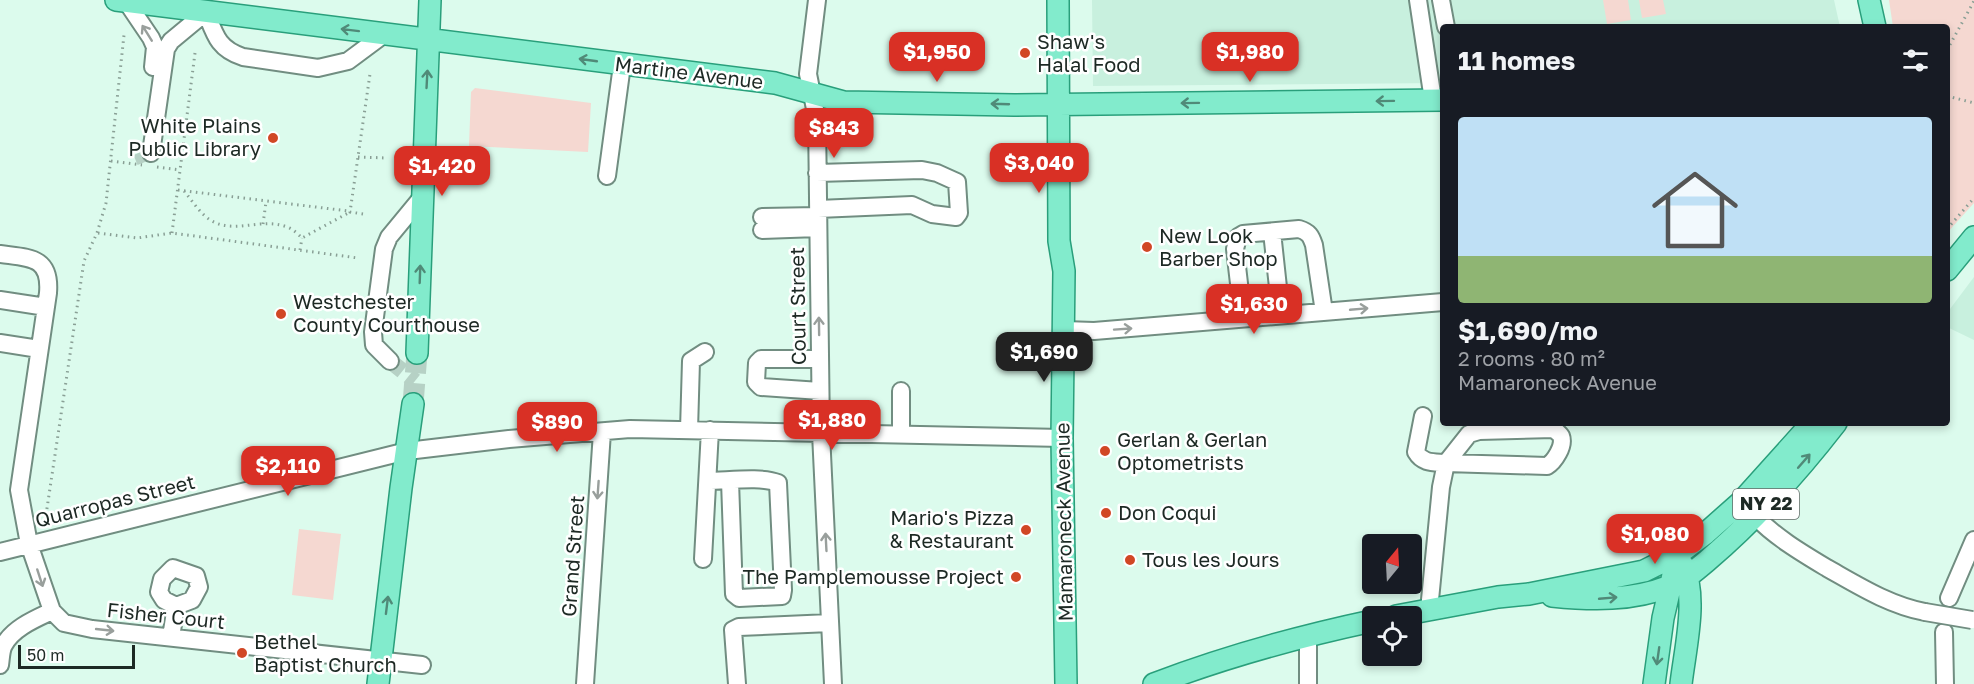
<!DOCTYPE html>
<meta charset="utf-8">
<style>
body{margin:0;font-family:"Golos Text",sans-serif;background:#242831;color:#f1f3f6;height:100vh;display:flex;flex-direction:column;font-size:22px;white-space:nowrap}
*{box-sizing:border-box;margin:0}
p{font-size:20px;color:#9ea1a6}
.icon{flex:none;width:33px;height:33px;fill:none;stroke:currentColor;stroke-width:2;stroke-linecap:round;stroke-linejoin:round}
.map{position:relative;flex:1;overflow:hidden}
.panel{position:absolute;left:1440px;top:24px;width:510px;height:402px;display:flex;flex-direction:column;background:#171b24;border-radius:6px;box-shadow:0 3px 9px #0003}
.panel>*{flex:none}
.needle{width:39px;rotate:18deg}
.fabs{position:absolute;left:1362px;top:534px;display:grid;gap:12px}
.fabs a{display:grid;place-items:center;width:60px;height:60px;border-radius:6px;background:#171b24;box-shadow:0 3px 9px #0003;font-size:30px}
.scale{position:absolute;left:18px;bottom:15px;width:117px;box-sizing:border-box;padding-left:6px;border:3px solid #1d2924;border-top:0;font-size:16px;line-height:21px;white-space:nowrap;color:#1d2924;-webkit-text-stroke:4px #fff;paint-order:stroke}
.price{position:absolute;translate:-50% -51px;padding:0 14px;border-radius:12px;background:#d93025;color:#fff;font-size:20px;line-height:39px;filter:drop-shadow(0 2px 3px #0008)}
.price::after{content:'';position:absolute;left:50%;top:36px;width:18px;height:14px;margin-left:-9px;background:inherit;clip-path:polygon(0 0,100% 0,50% 100%)}
.price.selected{background:#222;color:#fff}
ul{padding:0;list-style:none}
li{display:grid;align-content:center;gap:12px;height:318px;padding:0 18px}
li+li{border-top:2px solid #363941}
li span{display:grid;place-items:center;height:186px;border-radius:6px;color:#555}
li>.icon{margin-inline-start:auto}
span .icon{width:108px;height:108px;fill:#fffc;stroke-width:1}
li b{font-size:26px}
h2{display:flex;justify-content:space-between;align-items:center;height:72px;padding:0 18px;font-size:26px}
.map>svg:first-child{display:block}
.built{fill:#c8f0de}
.green{fill:#f5d8d1}
.lines{fill:none;stroke-linecap:round;stroke-linejoin:round}
.minor-tunnel{stroke:#b6d1c5;stroke-width:16;stroke-dasharray:16 8;stroke-linecap:butt}
.major-tunnel{stroke:#b6d1c5;stroke-width:21;stroke-dasharray:21 10;stroke-linecap:butt}
.minor-casing{stroke:#718d81;stroke-width:20}
.major-casing{stroke:#299f7b;stroke-width:24}
.path{stroke:#899f95;stroke-width:3;stroke-dasharray:1.5 4.5;stroke-linecap:butt}
.minor{stroke:#fff;stroke-width:16}
.major{stroke:#82ebcc;stroke-width:21}
.minor-bridge-casing{stroke:#718d81;stroke-width:20;stroke-linecap:butt}
.minor-bridge{stroke:#fff;stroke-width:16}
.oneway{stroke:#508a78}
.oneway2{stroke:#999f9c}
.poi-dot{fill:#d14725;stroke:#fff;stroke-width:2}
.labels{text-anchor:middle;stroke-width:5;stroke-linejoin:round;paint-order:stroke}
.shield{fill:#fff;stroke:#616966;stroke-width:1.5}
.shield-label{font-size:18px;font-weight:bold;fill:#1d2924}
.poi-label{font-size:20px;fill:#1d2924;stroke:#fff;text-anchor:start}
.street-label{font-size:20px;fill:#1d2924;stroke:#fff}
</style>
<div class="map">
<svg width="1974" height="684" viewBox="0 0 1974 684">
<rect width="100%" height="100%" fill="#dcfbed"/>
<path class="built" d="M 1092,0 L 1834,0 L 1840,27 L 1443,27 L 1443,83 L 1093,86 Z
M 1974,277 L 1974,340 L 1947,327 L 1947,313 Z"/>
<path class="green" d="M 1603,0 L 1628,0 L 1631,20 L 1607,24 Z
M 1639,0 L 1663,0 L 1666,14 L 1642,18 Z
M 1889,0 L 1974,0 L 1974,203 L 1947,233 L 1947,27 L 1893,27 Z
M 475,88 L 591,103 L 588,152 L 469,146 L 471,92 Z
M 299,529 L 341,534 L 333,600 L 292,595 Z"/>
<g class="lines">
<path class="minor-tunnel" d="M 141,152 L 145,162
M 390,361 L 415,381"/>
<path class="major-tunnel" d="M 413,404 L 417,353"/>
<defs>
<path id="minor" d="M 817,0 L 808,74 L 817,119 L 821,433 L 833,684
M 1418,0 L 1433,100
M 1441,0 L 1446,27
M 126,1 L 151,38 L 155,47 L 153,67
M 151,153 L 166,49 L 171,41 L 206,12 C 215,35 218,49 243,57 L 318,68 L 348,61 L 383,35
M 817,173 L 922,170 L 937,173 L 957,182 L 959,213 L 956,217 L 932,214 L 912,205 L 818,209
M 607,176 L 622,65
M 762,217 L 818,216
M 762,230 L 818,228
M 1272,232 L 1281,315
M 0,254 C 29,258 51,256 48,293 L 19,490 L 29,544 L 52,611 L 64,623 L 92,629 L 422,665
M 0,300 L 46,307
M 1243,318 L 1235,249 L 1238,237 L 1243,234 L 1299,229 C 1309,232 1311,236 1314,245 L 1324,312
M 1064,330 L 1094,331 L 1443,302
M 0,343 L 39,349
M 820,359 L 761,359 L 757,363 L 756,382 L 761,387 L 820,391
M 390,361 L 374,345 L 373,332 L 384,249 L 389,237 L 422,197
M 901,391 L 901,435
M 1423,416 L 1416,452 C 1423,464 1434,462 1446,463 L 1441,487 L 1429,610
M 1554,429 C 1556,431 1560,434 1561,436 C 1565,446 1554,462 1547,466 L 1446,463 L 1469,434 L 1479,431 Z
M 689,430 L 691,361 L 705,352
M 708,481 C 727,481 761,476 778,483 L 783,590 L 782,596 L 739,598 L 734,594 L 730,481
M 1755,516 C 1775,537 1802,553 1827,568 C 1859,586 1889,605 1925,612
M 0,552 L 407,451 L 509,439 L 630,429 L 1062,438
M 703,559 L 710,430
M 1949,598 L 1974,540
M 1944,632 L 1945,684
M 1308,635 L 1308,684
M 171,637 L 176,606 L 192,600 L 199,587 L 196,576 L 173,568 L 162,579 L 159,592 L 164,600 L 176,606
M 0,665 C 1,659 1,650 4,645 C 13,628 35,619 52,611
M 585,684 L 602,432
M 737,684 L 733,630 L 739,627 L 830,623"/>
<path id="major" d="M 116,0 L 775,83 L 844,102 L 1014,105 L 1443,100
M 1058,0 L 1059,241 L 1064,271 L 1062,438 L 1066,684
M 1869,0 L 1875,27
M 1947,270 L 1974,237
M 417,353 L 430,0
M 1552,596 C 1592,600 1632,601 1670,586 C 1684,581 1696,570 1708,560 C 1755,520 1798,472 1836,423
M 1396,616 L 1498,597 L 1529,594 L 1644,571 L 1678,554 L 1706,533 L 1741,502 L 1812,423
M 378,684 L 401,488 L 413,404
M 1154,684 C 1225,657 1297,637 1372,621
M 1654,684 L 1663,618 L 1673,575
M 1681,684 C 1685,649 1698,598 1683,565"/>
</defs>
<use href="#minor" class="minor-casing"/>
<use href="#major" class="major-casing"/>
<path class="path" d="M 1947,50 L 1974,1
M 1947,96 L 1974,103
M 358,157 L 387,158
M 111,161 L 142,165
M 157,167 L 180,170
M 178,190 L 348,211
M 184,191 C 191,199 197,209 205,216 C 230,238 260,216 287,227 C 293,229 298,234 302,238 L 350,212
M 363,214 L 350,212 L 370,74
M 263,224 L 266,202
M 1947,229 L 1974,198
M 98,233 L 137,238 L 172,233 L 358,258
M 172,233 L 195,53
M 300,250 L 302,238
M 46,515 L 84,261 L 97,233 L 106,203 L 124,35"/>
<use href="#minor" class="minor"/>
<use href="#major" class="major"/>
<defs>
<path id="minor-bridge" d="M 1925,612 L 1972,620"/>
</defs>
<use href="#minor-bridge" class="minor-bridge-casing"/>
<use href="#minor-bridge" class="minor-bridge"/>
</g>
<defs><path id="oneway-shaft" d="M-6 0H5M1.5-3L5.5 0L1.5 3" fill="none" stroke-width="1.6" stroke-linecap="round" stroke-linejoin="round" transform="scale(1.5)"/></defs>
<g class="oneway">
<use href="#oneway-shaft" transform="translate(350 30) rotate(-173)"/>
<use href="#oneway-shaft" transform="translate(588 60) rotate(-172)"/>
<use href="#oneway-shaft" transform="translate(427 79) rotate(-87)"/>
<use href="#oneway-shaft" transform="translate(1385 101) rotate(179)"/>
<use href="#oneway-shaft" transform="translate(1190 103) rotate(179)"/>
<use href="#oneway-shaft" transform="translate(1000 104) rotate(-178)"/>
<use href="#oneway-shaft" transform="translate(420 274) rotate(-88)"/>
<use href="#oneway-shaft" transform="translate(1804 461) rotate(-49)"/>
<use href="#oneway-shaft" transform="translate(1608 598) rotate(-5)"/>
<use href="#oneway-shaft" transform="translate(387 605) rotate(-83)"/>
<use href="#oneway-shaft" transform="translate(1658 656) rotate(98)"/>
</g>
<g class="oneway2">
<use href="#oneway-shaft" transform="translate(147 33) rotate(-122)"/>
<use href="#oneway-shaft" transform="translate(1359 309) rotate(-5)"/>
<use href="#oneway-shaft" transform="translate(819 326) rotate(-91)"/>
<use href="#oneway-shaft" transform="translate(1123 329) rotate(-4)"/>
<use href="#oneway-shaft" transform="translate(598 490) rotate(94)"/>
<use href="#oneway-shaft" transform="translate(826 542) rotate(-93)"/>
<use href="#oneway-shaft" transform="translate(40 578) rotate(72)"/>
<use href="#oneway-shaft" transform="translate(105 630) rotate(6)"/>
</g>
<g class="poi-dot">
<circle cx="1025" cy="53" r="6"/>
<circle cx="273" cy="138" r="6"/>
<circle cx="1147" cy="247" r="6"/>
<circle cx="281" cy="314" r="6"/>
<circle cx="1105" cy="451" r="6"/>
<circle cx="1106" cy="513" r="6"/>
<circle cx="1026" cy="530" r="6"/>
<circle cx="1130" cy="560" r="6"/>
<circle cx="1016" cy="577" r="6"/>
<circle cx="242" cy="653" r="6"/>
</g>
<g class="labels">
<rect class="shield" x="1733" y="489" width="66" height="30" rx="4.5"/>
<g class="shield-label">
<text x="1766" y="510">NY 22</text>
</g>
<g class="poi-label">
<text x="1037" y="49">Shaw's<tspan x="1037" dy="23">Halal Food</tspan></text>
<text x="261" y="133" text-anchor="end">White Plains<tspan x="261" dy="23">Public Library</tspan></text>
<text x="1159" y="243">New Look<tspan x="1159" dy="23">Barber Shop</tspan></text>
<text x="293" y="309">Westchester<tspan x="293" dy="23">County Courthouse</tspan></text>
<text x="1117" y="447">Gerlan &amp; Gerlan<tspan x="1117" dy="23">Optometrists</tspan></text>
<text x="1118" y="520">Don Coqui</text>
<text x="1014" y="525" text-anchor="end">Mario's Pizza<tspan x="1014" dy="23">&amp; Restaurant</tspan></text>
<text x="1142" y="567">Tous les Jours</text>
<text x="1004" y="584" text-anchor="end">The Pamplemousse Project</text>
<text x="254" y="649">Bethel<tspan x="254" dy="23">Baptist Church</tspan></text>
</g>
<g class="street-label">
<text transform="translate(689 73) rotate(7)" y="7">Martine Avenue</text>
<text transform="translate(798 306) rotate(-91)" y="7">Court Street</text>
<text transform="translate(115 501) rotate(-14)" y="7">Quarropas Street</text>
<text transform="translate(1064 522) rotate(-91)" y="7">Mamaroneck Avenue</text>
<text transform="translate(573 556) rotate(-86)" y="7">Grand Street</text>
<text transform="translate(166 616) rotate(6)" y="7">Fisher Court</text>
</g>
</g>
</svg>
<div class="fabs">
<a><svg class="needle" viewBox="-14 -14 28 28"><path d="M0-13l5 13h-10z" fill="#e53935"/><path d="M0 13l5-13h-10z" fill="#9ea1a6"/></svg></a>
<a><svg class="icon" aria-label="locate" viewBox="0 0 24 24"><circle cx="12" cy="12" r="6"/><path d="M12 2v4M12 18v4M2 12h4M18 12h4"/></svg></a>
</div>
<div class="scale">50 m</div>
<b class="price" style="left:937px;top:83px">$1,950</b>
<b class="price" style="left:1250px;top:83px">$1,980</b>
<b class="price" style="left:834px;top:159px">$843</b>
<b class="price" style="left:1039px;top:194px">$3,040</b>
<b class="price" style="left:442px;top:197px">$1,420</b>
<b class="price" style="left:1254px;top:335px">$1,630</b>
<b class="price selected" style="left:1044px;top:383px">$1,690</b>
<b class="price" style="left:832px;top:451px">$1,880</b>
<b class="price" style="left:557px;top:453px">$890</b>
<b class="price" style="left:288px;top:497px">$2,110</b>
<b class="price" style="left:1655px;top:565px">$1,080</b>
<section class="panel">
<h2>11 homes<svg class="icon" aria-label="filters" viewBox="0 0 24 24"><path d="M4 7h16M4 17h16"/><circle cx="9" cy="7" r="2"/><circle cx="15" cy="17" r="2"/></svg></h2>
<ul>
<li><span style="background:linear-gradient(#bfe0f5 75%,#8fb573 0)"><svg class="icon" aria-label="home" viewBox="0 0 24 24"><path d="M3 11l9-7 9 7M6 9v11h12V9"/></svg></span><div><b>$1,690/mo</b><p>2 rooms · 80 m²</p><p>Mamaroneck Avenue</p></div></li>
</ul>
</section>
</div>
